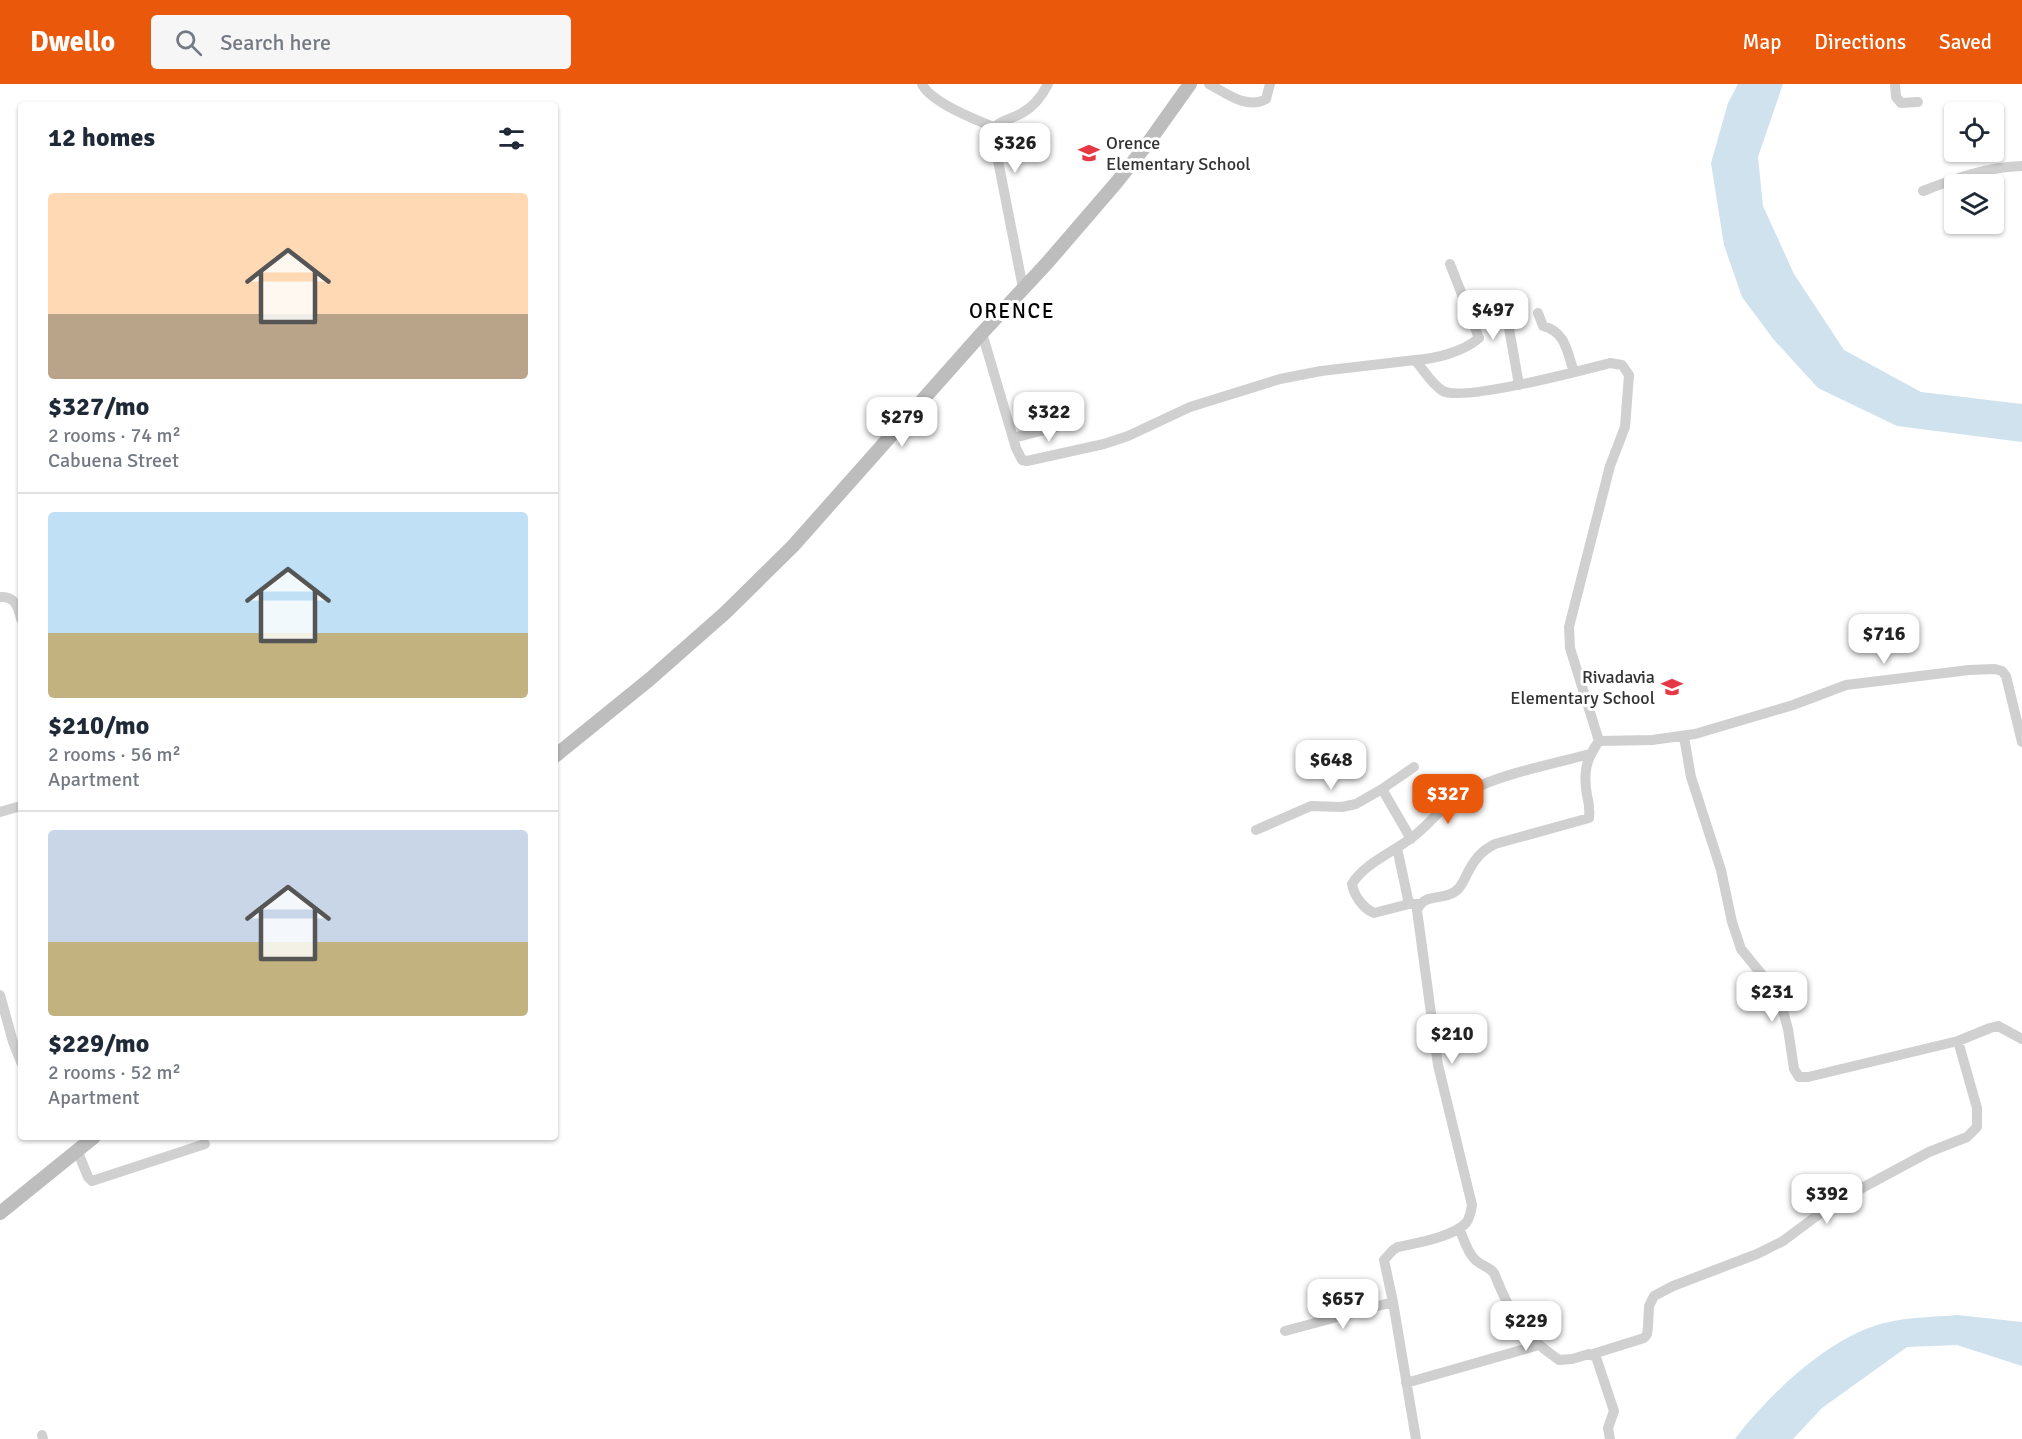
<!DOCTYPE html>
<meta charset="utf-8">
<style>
body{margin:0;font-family:Signika,sans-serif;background:#f6f6f7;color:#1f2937;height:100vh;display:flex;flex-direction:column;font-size:22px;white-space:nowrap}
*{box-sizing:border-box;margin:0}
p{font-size:20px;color:#747a83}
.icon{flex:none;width:33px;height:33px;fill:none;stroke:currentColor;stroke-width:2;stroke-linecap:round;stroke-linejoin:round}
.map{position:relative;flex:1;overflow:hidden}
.side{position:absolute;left:18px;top:18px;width:540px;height:1038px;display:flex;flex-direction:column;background:#fff;border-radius:6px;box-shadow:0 2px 4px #0004}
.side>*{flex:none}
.fabs{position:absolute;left:1944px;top:18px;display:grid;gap:12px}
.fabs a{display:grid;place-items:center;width:60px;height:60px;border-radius:6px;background:#fff;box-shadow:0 2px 4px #0004;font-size:30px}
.price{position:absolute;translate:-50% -51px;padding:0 14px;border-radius:12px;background:#fff;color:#222;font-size:20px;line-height:39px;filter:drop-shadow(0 2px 3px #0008)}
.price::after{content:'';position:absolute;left:50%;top:36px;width:18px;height:14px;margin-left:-9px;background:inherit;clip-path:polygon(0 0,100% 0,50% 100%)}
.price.active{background:#ea580c;color:#fff}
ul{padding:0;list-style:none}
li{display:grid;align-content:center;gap:12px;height:318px;padding:0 30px}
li+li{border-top:2px solid #e0e1e3}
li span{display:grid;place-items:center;height:186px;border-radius:6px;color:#555}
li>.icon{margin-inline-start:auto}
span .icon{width:108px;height:108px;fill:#fffc;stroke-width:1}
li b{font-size:26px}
h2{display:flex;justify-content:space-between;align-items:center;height:72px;padding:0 30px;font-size:26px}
header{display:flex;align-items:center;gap:36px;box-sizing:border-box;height:84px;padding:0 30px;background:#ea580c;color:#fff}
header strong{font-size:28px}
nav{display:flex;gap:33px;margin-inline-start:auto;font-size:21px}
.search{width:420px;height:54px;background:#f6f6f7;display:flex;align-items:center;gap:15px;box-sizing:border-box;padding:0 21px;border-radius:6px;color:#747a83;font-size:22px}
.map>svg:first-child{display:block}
.water{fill:#cfe2ee}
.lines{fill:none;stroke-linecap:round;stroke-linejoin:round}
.street{stroke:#d0d0d0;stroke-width:10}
.secondary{stroke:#bdbdbd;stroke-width:14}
.labels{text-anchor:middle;stroke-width:6;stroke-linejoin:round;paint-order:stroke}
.poi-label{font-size:18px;fill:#333;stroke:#fff;text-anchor:start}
.quarter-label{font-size:21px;letter-spacing:1.5px;fill:#000;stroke:#fff}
</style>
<header>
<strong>Dwello</strong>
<div class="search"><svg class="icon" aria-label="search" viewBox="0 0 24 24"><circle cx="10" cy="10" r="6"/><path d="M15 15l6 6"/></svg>Search here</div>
<nav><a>Map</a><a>Directions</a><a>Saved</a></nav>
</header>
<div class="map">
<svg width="2022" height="1355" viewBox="0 0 2022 1355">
<rect width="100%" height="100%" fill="#fff"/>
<path class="water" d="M 1738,0 L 1783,0 L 1758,73 L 1763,122 L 1794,190 L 1844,266 L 1921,308 L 2022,320 L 2022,358 L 1897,342 L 1818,304 L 1774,256 L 1742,213 L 1724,161 L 1711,79 L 1728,19 Z
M 1957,1231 L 2022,1238 L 2022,1282 L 1957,1261 L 1907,1263 L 1822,1324 L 1793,1355 L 1735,1355 C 1769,1310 1833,1249 1889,1238 C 1911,1233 1935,1233 1957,1231 Z"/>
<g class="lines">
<path class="street" d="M 922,0 C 930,18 975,35 993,43
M 1209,0 C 1226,9 1247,26 1266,15 L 1270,0
M 1895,0 L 1896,13 L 1901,19 L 1918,18
M 1923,107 C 1956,94 1987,83 2022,82
M 1023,204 L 992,46 C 998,37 1012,35 1022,29 C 1033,23 1042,12 1048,0
M 1504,216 L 1519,301
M 1538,229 L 1543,242 C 1566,248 1567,268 1574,288
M 982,249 L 1016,364 L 1022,376 L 1027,377 L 1104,360 L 1128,352 L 1190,323 L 1280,295 L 1321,287 L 1415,276 C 1423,285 1432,301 1443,307 C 1463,318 1583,286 1610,279 L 1622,281 L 1629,291 L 1625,343 L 1610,382 L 1569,543 L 1570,564 L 1599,657 L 1652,656 L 1695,650 L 1793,621 L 1846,601 L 1969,586 L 1995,585 L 2002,587 L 2006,592 L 2022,658
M 1415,276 C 1435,275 1463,268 1479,254 L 1450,180
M 1013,354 L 1078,337
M 0,513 C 15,512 18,522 21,535
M 1684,653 L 1691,693 L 1721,786 L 1732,838 L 1741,865 L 1772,903 L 1782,923 L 1788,945 L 1794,985 L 1799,993 L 1808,993 L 1958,957 L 1990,944 L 1998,942 L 2022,955
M 1382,705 L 1411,755
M 0,728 L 21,722
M 1256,746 L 1311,722 L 1342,723 L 1356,720 L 1382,705 L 1414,683
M 1397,764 L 1409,820
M 1420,820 L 1409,820 L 1374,829 C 1363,824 1354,812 1352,800 C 1364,780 1391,769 1410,755 C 1426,744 1438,727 1454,715 C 1486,693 1552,680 1590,670
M 0,911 L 13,958 L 21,978
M 77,1066 L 88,1093 L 92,1097 L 205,1060
M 1459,1144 C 1464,1155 1468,1171 1478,1178 C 1484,1183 1490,1183 1494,1189 C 1511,1231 1520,1249 1559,1276 L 1572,1275 L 1589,1270 L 1596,1273 L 1614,1327 L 1608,1344 L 1610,1355
M 1285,1247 L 1393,1218
M 1593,1270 L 1644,1254 L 1647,1250 L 1648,1243 L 1649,1222 L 1654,1212 L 1673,1202 L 1757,1170 L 1783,1157 L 1834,1119 L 1929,1068 L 1967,1053 L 1977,1043 L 1977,1024 L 1958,957
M 1406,1299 L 1539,1261
M 42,1351 L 43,1355
M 1416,1355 L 1393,1218 L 1384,1176 L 1393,1166 L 1398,1163 C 1416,1159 1453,1153 1466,1139 C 1470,1134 1471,1127 1472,1121 L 1438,981 L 1417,826 C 1426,807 1444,818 1457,806 C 1462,802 1464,796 1467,790 C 1474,776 1481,767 1495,760 L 1589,734 C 1590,725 1589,719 1587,711 C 1583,689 1586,675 1599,657"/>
<path class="secondary" d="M 555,672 L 650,595 L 725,529 L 793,462 L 982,249 L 1048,178 L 1116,99 L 1148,59 L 1190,0
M 0,1129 L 94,1053"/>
</g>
<defs>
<symbol id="school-bare" viewBox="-9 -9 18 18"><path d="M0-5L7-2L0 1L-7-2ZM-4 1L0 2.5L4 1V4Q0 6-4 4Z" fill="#e63946" stroke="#fff" stroke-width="2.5" paint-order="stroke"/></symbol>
</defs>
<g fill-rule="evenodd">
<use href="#school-bare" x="1074" y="54" width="30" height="30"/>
<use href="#school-bare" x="1657" y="588" width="30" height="30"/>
</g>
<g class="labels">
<g class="poi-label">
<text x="1106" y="65">Orence<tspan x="1106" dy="21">Elementary School</tspan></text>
<text x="1655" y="599" text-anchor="end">Rivadavia<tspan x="1655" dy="21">Elementary School</tspan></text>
</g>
<g class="quarter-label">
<text x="1012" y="234">ORENCE</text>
</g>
</g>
</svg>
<div class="fabs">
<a><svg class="icon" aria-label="locate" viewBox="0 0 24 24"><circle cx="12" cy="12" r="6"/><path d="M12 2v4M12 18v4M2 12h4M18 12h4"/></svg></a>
<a><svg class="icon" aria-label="layers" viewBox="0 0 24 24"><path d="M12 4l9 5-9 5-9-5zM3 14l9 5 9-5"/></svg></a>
</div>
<b class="price" style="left:1015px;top:90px">$326</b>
<b class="price" style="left:1493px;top:257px">$497</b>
<b class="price" style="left:1049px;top:359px">$322</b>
<b class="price" style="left:902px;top:364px">$279</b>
<b class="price" style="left:1884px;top:581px">$716</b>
<b class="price" style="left:1331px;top:707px">$648</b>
<b class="price active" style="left:1448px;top:741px">$327</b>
<b class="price" style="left:1772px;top:939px">$231</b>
<b class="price" style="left:1452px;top:981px">$210</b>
<b class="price" style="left:1827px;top:1141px">$392</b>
<b class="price" style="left:1343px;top:1246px">$657</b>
<b class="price" style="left:1526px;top:1268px">$229</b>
<section class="side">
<h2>12 homes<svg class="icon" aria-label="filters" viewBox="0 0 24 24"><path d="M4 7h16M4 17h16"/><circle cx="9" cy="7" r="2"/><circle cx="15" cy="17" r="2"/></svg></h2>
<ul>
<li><span style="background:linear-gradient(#ffd9b3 65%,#b9a48a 0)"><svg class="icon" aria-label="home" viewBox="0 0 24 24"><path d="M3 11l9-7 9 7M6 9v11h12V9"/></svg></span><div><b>$327/mo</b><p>2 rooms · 74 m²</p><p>Cabuena Street</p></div></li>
<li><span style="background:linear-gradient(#bfe0f5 65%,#c2b280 0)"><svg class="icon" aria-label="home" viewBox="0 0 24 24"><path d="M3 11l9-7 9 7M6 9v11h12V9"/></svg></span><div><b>$210/mo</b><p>2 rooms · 56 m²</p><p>Apartment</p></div></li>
<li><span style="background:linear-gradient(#c9d6e8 60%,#c2b280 0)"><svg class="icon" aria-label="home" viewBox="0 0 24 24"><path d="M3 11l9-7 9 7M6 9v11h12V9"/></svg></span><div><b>$229/mo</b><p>2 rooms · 52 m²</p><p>Apartment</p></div></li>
</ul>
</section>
</div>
